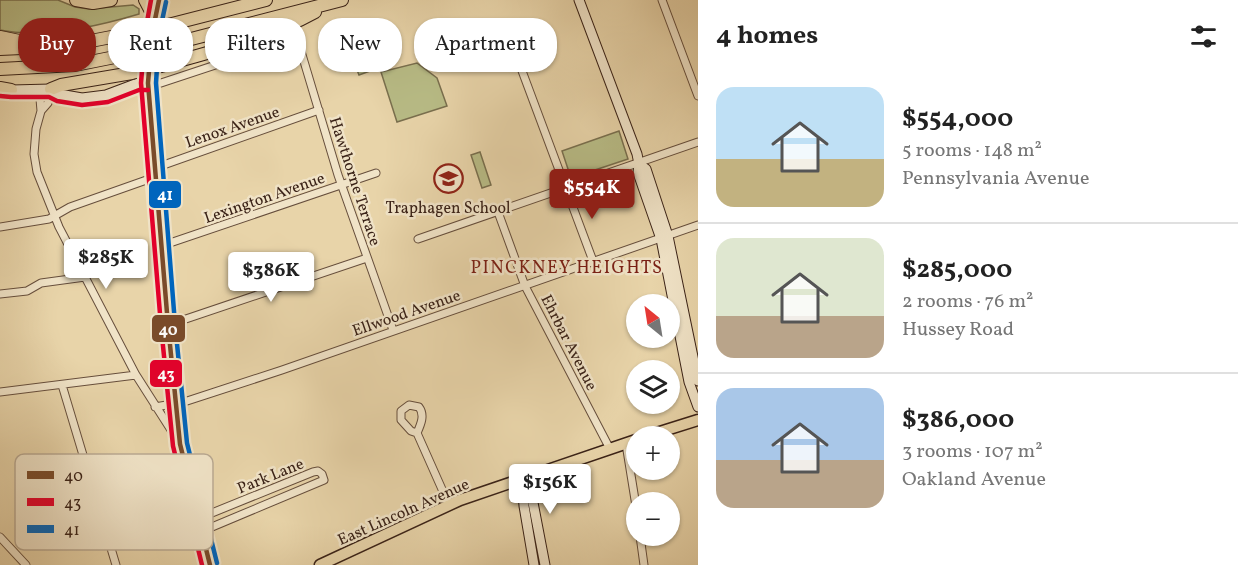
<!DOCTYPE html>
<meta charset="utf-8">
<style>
body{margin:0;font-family:Vollkorn,serif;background:#f2f2f2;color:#222;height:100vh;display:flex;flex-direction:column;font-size:22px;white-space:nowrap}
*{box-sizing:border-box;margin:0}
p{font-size:20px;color:#767676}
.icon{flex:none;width:33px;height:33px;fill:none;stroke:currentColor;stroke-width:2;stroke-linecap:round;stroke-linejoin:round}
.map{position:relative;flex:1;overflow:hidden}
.sheet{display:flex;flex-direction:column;background:#fff;width:540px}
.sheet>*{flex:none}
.banner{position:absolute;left:18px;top:18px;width:570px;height:54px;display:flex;gap:12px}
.needle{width:39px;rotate:330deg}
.controls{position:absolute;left:626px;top:294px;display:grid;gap:12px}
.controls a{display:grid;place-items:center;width:54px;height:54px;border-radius:50%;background:#fff;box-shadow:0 2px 4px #0004;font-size:30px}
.price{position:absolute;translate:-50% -51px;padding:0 14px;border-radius:6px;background:#fff;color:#222;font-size:20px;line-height:39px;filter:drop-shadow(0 2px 3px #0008)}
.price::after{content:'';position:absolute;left:50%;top:36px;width:18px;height:14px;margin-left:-9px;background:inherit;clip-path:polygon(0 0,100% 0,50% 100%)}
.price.active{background:#8f2418;color:#fff}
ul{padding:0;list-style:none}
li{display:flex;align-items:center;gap:18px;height:150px;padding:0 18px}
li+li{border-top:2px solid #e0e0e0}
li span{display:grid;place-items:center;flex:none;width:168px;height:120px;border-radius:18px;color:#555}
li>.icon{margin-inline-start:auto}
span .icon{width:72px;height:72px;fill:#fffc;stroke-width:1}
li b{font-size:26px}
h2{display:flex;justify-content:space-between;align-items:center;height:72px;padding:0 18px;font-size:26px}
.pill{padding:0 21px;border-radius:24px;background:#fff;box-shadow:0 2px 4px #0004;font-size:21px;line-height:54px}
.pill.active{background:#8f2418;color:#fff}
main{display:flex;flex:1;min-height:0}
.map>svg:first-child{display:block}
.green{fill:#b8bc86;stroke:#796f4e;stroke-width:1.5}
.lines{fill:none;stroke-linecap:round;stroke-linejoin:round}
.street-casing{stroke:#664e3c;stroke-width:9}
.secondary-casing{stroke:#3a2217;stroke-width:11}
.primary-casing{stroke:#3a2217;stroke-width:13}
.highway-casing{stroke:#3a2217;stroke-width:14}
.street{stroke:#f0e3c7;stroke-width:7}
.secondary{stroke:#f0e3c7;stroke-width:9}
.primary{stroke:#e8d4a9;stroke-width:10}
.highway{stroke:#e8d4a9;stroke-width:12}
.highway-bridge-casing{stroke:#3a2217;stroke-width:14;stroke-linecap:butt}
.highway-bridge{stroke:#e8d4a9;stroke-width:12}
.bus-1-casing{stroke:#f0e3c7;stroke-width:9}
.bus-2-casing{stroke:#f0e3c7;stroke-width:9}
.bus-3-casing{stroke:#f0e3c7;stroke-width:9}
.bus-1{stroke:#7a4b2a;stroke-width:4.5}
.bus-2{stroke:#e4002b;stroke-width:4.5}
.bus-3{stroke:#0065bd;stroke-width:4.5}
.labels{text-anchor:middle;stroke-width:5;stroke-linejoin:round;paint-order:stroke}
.street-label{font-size:16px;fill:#3a2217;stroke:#f0e3c7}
.poi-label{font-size:16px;fill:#3a2217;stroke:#f0e3c7}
.neighbourhood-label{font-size:18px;letter-spacing:1.5px;fill:#7a1f14;stroke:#f0e3c7}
.key{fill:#f0e3c7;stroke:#b9a992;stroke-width:1.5}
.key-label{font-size:16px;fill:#3a2217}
.line-badge{stroke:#f0e3c7;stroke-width:2}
.badge-label{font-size:16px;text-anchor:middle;font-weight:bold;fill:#fff}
</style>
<main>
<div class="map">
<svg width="698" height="565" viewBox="0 0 698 565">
<rect width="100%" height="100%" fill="#e8d4a9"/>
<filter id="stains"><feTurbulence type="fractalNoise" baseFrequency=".00333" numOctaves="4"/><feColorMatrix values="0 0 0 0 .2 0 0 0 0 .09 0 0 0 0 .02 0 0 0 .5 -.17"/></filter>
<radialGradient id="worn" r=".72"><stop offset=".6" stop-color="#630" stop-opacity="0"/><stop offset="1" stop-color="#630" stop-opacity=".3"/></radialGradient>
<path class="green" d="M 0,0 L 58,0 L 75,7 L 89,9 L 133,5 L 139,9 L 139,14 C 99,26 42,39 0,30 Z
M 369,45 L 378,68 L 359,75 L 350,52 Z
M 417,63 L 437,78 L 447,106 L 397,122 L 381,72 Z
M 619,131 L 628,159 L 571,178 L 562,151 Z
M 480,152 L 491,185 L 482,188 L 471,155 Z"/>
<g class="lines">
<defs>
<path id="street" d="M 662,0 L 698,96
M 506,28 L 593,261
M 148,83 L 161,83 L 297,38 L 338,175 L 393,330
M 35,89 L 40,99 L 41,111
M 51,89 L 48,103 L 41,111 L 36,129 L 34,154 L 37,172 L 59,227 L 136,375 L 180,444
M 155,168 L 319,110
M 498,212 L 525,286 L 610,449
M 0,227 L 49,219 L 70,207 L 155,177
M 418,239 L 698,142
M 161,246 L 376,173
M 0,294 L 27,291 L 41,283 L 85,277
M 168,325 L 367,258
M 62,385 L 116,565
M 0,392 L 136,375
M 155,407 L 184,402 L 282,370 L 698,225
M 417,433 C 421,424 425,415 419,407 L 409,405 L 401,411 L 401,420 L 411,431 L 417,433 L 449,505
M 626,444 L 636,506
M 197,519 L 313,472 L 318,471 L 322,474 L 324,480 L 200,532
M 640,536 L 644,565
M 0,537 L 26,565"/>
<path id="secondary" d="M 579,0 L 637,154 L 639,164 L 638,173 L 661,239 L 689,382 L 698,407
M 11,90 L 51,89 L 59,94 L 82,98 L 106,95 L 138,83 L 148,83
M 639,164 L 646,169 L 668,236 L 698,381
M 522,479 L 531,492 L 545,565
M 522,481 L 524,506 L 534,565"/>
<path id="primary" d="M 159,0 L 152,34 L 148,83 L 168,325 L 180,444 L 210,565
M 647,436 L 698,420
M 320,565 L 460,500 L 636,440"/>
<path id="highway" d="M 76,0 L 93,3 L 111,0
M 145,0 L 155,19
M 168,25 L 266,0
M 0,37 L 34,44
M 164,46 L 342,0
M 0,49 L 65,46 L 137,32
M 161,66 C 213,51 268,38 315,12
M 0,69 L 75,65 L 135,53
M 0,88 L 11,90
M 51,89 L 61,85 L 132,73"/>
</defs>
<use href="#street" class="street-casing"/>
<use href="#secondary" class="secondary-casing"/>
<use href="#primary" class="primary-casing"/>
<use href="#highway" class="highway-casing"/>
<use href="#street" class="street"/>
<use href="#secondary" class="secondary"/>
<use href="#primary" class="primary"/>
<use href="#highway" class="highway"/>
<defs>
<path id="highway-bridge" d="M 137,32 L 168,25
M 135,53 L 164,46
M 132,73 L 161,66"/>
</defs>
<use href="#highway-bridge" class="highway-bridge-casing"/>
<use href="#highway-bridge" class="highway-bridge"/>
<defs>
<path id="bus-1" d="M 159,0 L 152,34 L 148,83 L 168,325 L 180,444 L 210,565"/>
<path id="bus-2" d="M 151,0 L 145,33 L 141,83 L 161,326 L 173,446 L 202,565
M 0,96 L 11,97 L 49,97 L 57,101 L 82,105 L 108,102 L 139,90 L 148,90"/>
<path id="bus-3" d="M 166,2 L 159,35 L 156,83 L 175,324 L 187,443 L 217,563"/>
</defs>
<use href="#bus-1" class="bus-1-casing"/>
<use href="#bus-2" class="bus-2-casing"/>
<use href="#bus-3" class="bus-3-casing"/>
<use href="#bus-1" class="bus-1"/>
<use href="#bus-2" class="bus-2"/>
<use href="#bus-3" class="bus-3"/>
</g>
<defs>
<symbol id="school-ring" viewBox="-11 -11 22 22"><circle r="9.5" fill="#f0e3c7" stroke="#8f2418" stroke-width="1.5"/><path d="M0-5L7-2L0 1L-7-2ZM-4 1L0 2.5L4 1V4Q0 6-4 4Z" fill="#8f2418"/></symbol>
</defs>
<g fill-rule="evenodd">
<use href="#school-ring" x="432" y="162" width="33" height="33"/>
</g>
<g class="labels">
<g class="street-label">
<text transform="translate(232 126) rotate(-19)" y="6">Lenox Avenue</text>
<text transform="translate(356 181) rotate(72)" y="6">Hawthorne Terrace</text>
<text transform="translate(264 197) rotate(-19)" y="6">Lexington Avenue</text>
<text transform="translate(406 312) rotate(-19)" y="6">Ellwood Avenue</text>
<text transform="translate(570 342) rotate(63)" y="6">Ehrbar Avenue</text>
<text transform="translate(270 475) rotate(-22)" y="6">Park Lane</text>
<text transform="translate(403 511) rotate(-24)" y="6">East Lincoln Avenue</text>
</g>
<g class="poi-label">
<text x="448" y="213">Traphagen School</text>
</g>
<g class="neighbourhood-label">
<text x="567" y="273">PINCKNEY HEIGHTS</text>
</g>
</g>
<rect x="15" y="454" width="198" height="96" rx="9" class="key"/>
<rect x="27" y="471" width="27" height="8" fill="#7a4b2a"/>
<rect x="27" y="498" width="27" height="8" fill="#e4002b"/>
<rect x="27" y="525" width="27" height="8" fill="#0065bd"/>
<g class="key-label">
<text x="64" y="481">40</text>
<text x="64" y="508">43</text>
<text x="64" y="535">41</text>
</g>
<g class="line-badge">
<rect x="148" y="180" width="34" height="29" rx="6" fill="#0065bd"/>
<rect x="151" y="314" width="35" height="29" rx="6" fill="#7a4b2a"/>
<rect x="149" y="359" width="34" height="29" rx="6" fill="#e4002b"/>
</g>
<g class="badge-label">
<text x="165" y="200">41</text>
<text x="168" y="335">40</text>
<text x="166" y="379">43</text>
</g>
<rect width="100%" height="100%" filter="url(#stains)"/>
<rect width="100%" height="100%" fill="url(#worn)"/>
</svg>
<div class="controls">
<a><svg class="needle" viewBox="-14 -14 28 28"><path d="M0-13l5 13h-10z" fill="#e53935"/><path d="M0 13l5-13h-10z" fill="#767676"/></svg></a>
<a><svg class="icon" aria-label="layers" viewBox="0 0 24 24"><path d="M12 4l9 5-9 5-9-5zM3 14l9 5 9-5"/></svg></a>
<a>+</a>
<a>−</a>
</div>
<b class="price active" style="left:592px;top:220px">$554K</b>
<b class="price" style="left:106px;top:290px">$285K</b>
<b class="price" style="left:271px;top:303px">$386K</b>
<b class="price" style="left:550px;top:515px">$156K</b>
<div class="banner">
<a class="pill active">Buy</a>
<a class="pill">Rent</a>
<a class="pill">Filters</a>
<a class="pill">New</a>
<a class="pill">Apartment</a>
</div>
</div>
<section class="sheet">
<h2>4 homes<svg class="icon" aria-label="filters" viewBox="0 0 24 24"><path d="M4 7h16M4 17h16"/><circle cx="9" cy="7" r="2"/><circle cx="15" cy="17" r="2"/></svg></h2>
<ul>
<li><span style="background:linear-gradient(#bfe0f5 60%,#c2b280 0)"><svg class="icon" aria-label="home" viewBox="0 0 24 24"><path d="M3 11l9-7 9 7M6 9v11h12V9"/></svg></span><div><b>$554,000</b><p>5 rooms · 148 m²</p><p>Pennsylvania Avenue</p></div></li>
<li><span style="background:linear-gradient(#dfe7d0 65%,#b9a48a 0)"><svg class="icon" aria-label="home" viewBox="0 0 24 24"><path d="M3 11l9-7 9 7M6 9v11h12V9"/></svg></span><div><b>$285,000</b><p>2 rooms · 76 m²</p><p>Hussey Road</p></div></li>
<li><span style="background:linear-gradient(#a9c7e8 60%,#b9a48a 0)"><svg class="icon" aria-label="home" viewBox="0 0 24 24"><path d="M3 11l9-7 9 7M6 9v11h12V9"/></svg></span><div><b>$386,000</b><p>3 rooms · 107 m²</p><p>Oakland Avenue</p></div></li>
</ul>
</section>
</main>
